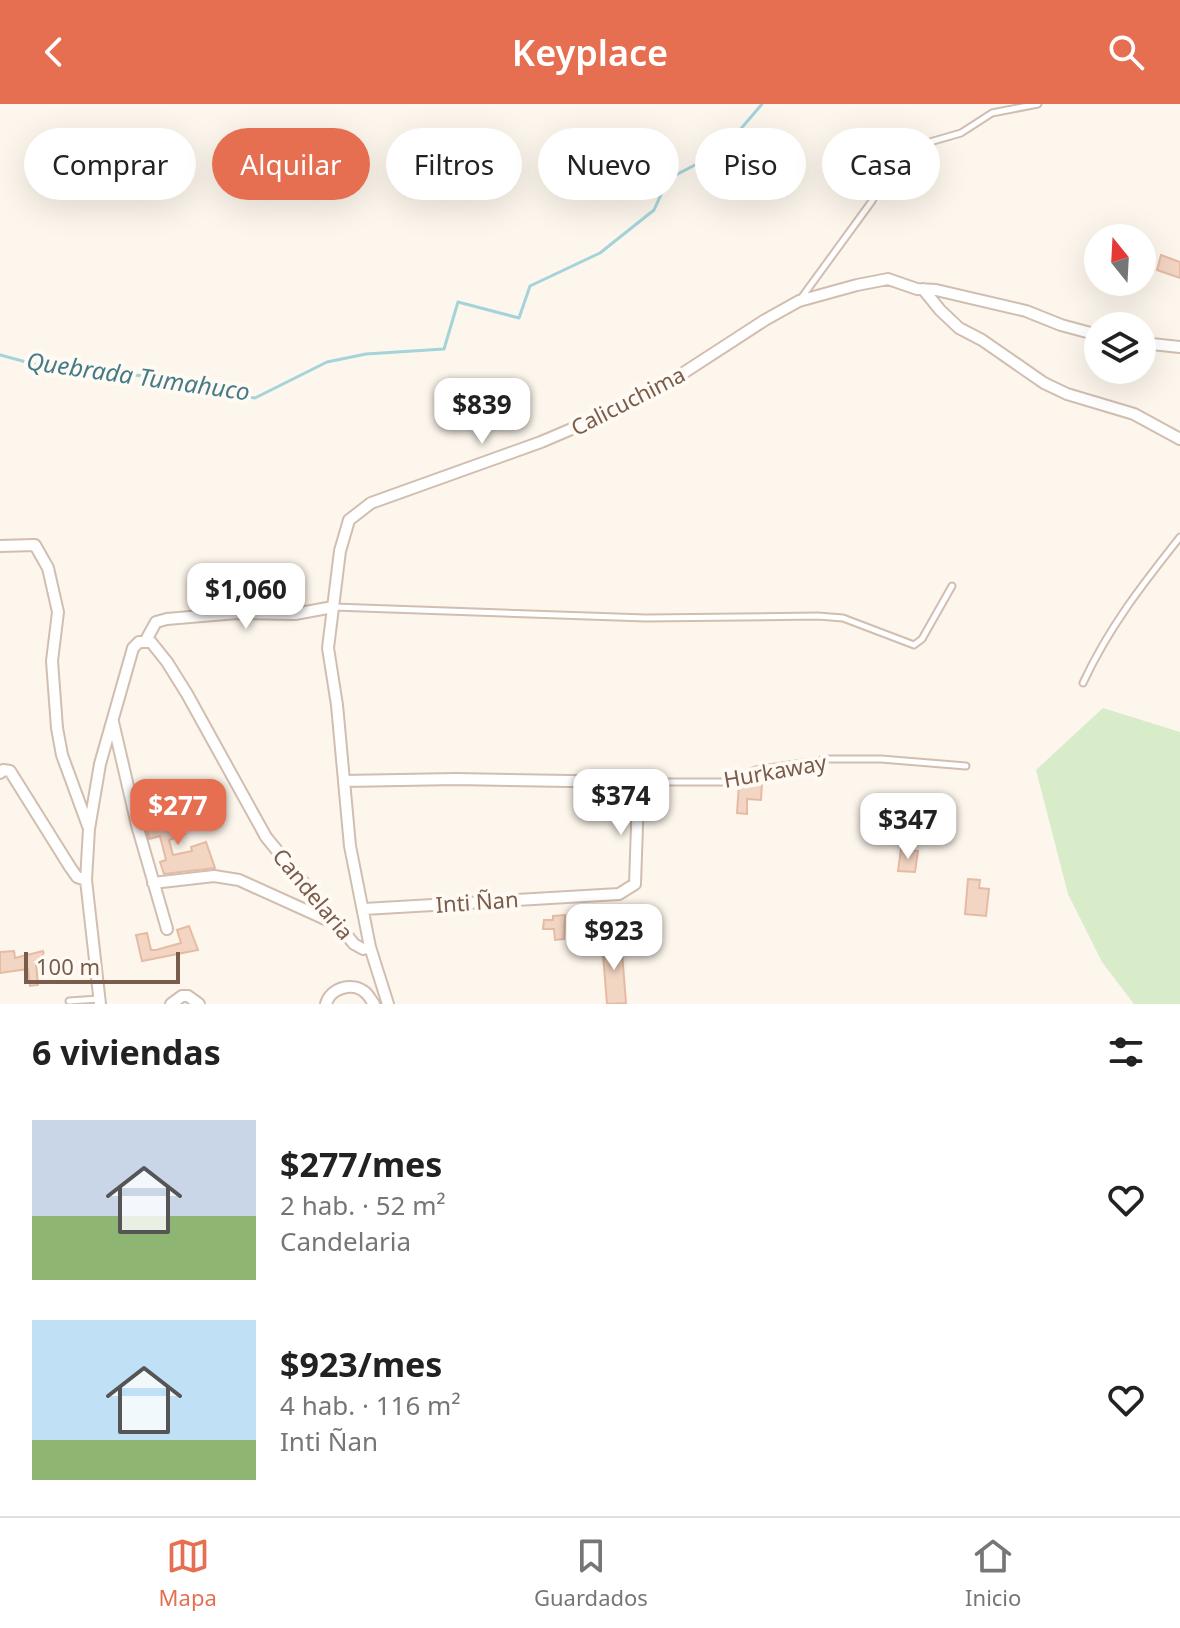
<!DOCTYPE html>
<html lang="es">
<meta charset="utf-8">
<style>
body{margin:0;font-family:"Noto Sans",sans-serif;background:#f6f6f6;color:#222;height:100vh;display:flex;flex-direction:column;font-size:30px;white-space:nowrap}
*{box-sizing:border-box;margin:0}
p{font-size:26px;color:#767676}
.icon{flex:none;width:44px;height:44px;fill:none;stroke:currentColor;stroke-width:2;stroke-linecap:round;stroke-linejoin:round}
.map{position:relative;height:900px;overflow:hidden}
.side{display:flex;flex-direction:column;background:#fff;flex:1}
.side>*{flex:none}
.banner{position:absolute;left:24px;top:24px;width:1132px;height:72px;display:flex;gap:16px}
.needle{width:52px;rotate:342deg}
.tools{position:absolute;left:1084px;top:120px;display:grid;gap:16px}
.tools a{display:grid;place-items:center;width:72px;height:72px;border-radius:50%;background:#fff;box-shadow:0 8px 32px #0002;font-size:40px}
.scale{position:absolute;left:24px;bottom:20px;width:156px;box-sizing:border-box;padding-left:8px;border:4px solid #7a5c4d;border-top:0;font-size:22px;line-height:28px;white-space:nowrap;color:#7a5c4d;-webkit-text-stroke:6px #fffaf3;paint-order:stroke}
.price{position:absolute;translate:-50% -68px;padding:0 18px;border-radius:16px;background:#fff;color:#222;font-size:26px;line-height:52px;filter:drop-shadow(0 2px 4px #0008)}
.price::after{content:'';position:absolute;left:50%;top:48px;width:24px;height:18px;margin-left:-12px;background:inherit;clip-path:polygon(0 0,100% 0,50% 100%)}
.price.selected{background:#e76f51;color:#fff}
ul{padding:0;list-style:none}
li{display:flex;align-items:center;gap:24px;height:200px;padding:0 32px}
li span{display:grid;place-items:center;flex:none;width:224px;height:160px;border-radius:0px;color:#555}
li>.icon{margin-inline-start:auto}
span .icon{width:96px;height:96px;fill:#fffc;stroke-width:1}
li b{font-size:34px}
h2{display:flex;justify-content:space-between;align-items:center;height:96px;padding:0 32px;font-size:34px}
.pill{padding:0 28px;border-radius:36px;background:#fff;box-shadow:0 8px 32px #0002;font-size:28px;line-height:72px}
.pill.selected{background:#e76f51;color:#fff}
header{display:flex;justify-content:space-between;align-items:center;height:104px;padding:0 32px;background:#e76f51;color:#fff;font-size:36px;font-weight:600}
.menu{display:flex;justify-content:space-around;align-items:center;height:112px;border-top:2px solid #e0e0e0;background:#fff;font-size:22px;color:#767676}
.menu a{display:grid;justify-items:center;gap:4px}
.menu .selected{color:#e76f51}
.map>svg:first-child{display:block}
.green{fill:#d8ecc9}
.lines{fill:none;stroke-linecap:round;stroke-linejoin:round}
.stream{stroke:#a5d3da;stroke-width:3}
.building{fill:#f3d5c3;stroke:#e6bba3;stroke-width:2}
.lane-casing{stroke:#d1beb0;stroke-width:9}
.street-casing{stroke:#d1beb0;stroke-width:14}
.lane{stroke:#fff;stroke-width:5}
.street{stroke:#fff;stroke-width:10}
.labels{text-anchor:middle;stroke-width:8;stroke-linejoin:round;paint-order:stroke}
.street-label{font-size:22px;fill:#7a5c4d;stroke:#fffaf3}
.water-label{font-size:24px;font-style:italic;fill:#437c86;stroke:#fffaf3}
</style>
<header><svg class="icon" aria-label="back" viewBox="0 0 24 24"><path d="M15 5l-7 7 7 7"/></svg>Keyplace<svg class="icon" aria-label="search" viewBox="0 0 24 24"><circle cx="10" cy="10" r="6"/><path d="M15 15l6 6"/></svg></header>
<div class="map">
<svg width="1180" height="900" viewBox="0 0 1180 900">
<rect width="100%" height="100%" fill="#fdf6ec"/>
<path class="green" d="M 1103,604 L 1180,628 L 1180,900 L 1134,900 L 1102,858 L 1068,790 L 1036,666 Z"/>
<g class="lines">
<path class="stream" d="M 0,251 L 41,262 L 195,277 L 223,289 L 255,294 L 327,258 L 366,250 L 444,245 L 458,198 L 519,214 L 530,182 L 600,149 L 654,106 L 668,75 L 722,47 L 762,0"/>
</g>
<path class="building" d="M 1161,151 L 1180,158 L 1180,174 L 1157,166 Z
M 750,677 L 762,678 L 761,696 L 747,695 L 747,710 L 737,709 L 739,680 L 750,681 Z
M 165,712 L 166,716 L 179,712 L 185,730 L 169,736 L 173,751 L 192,747 L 191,743 L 206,738 L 215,764 L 164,770 L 160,758 L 166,756 L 160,732 L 149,735 L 145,716 Z
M 901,745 L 918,747 L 915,768 L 898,767 Z
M 968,775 L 980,776 L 979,784 L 989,785 L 986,812 L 965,810 Z
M 565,811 L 564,835 L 555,836 L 554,825 L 543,825 L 544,816 L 553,816 L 553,812 Z
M 189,822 L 198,846 L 142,857 L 136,831 L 147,829 L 151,846 L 156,846 L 181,839 L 177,826 Z
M 621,835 L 626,899 L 607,900 L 602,837 Z
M 14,847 L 15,854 L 43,847 L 45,856 L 36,859 L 38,881 L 30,882 L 28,865 L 0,869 L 0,848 Z"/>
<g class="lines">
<defs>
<path id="lane" d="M 802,193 L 872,97 L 890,60 L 916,42 L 961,29 L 992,9 L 1038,0
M 334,503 L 646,514 L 818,512 L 843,514 L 914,541 L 922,535 L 952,482
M 1083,579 C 1109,523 1142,481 1180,433
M 634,678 L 724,678 L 756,666 L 829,655 L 881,655 L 966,662
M 69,897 L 99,895"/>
<path id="street" d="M 923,185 L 940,206 L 959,224 L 982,236 L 1044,279 L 1067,290 L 1134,310 L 1180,335
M 1142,239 L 1180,243
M 0,442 L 35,441 L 48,464 L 58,508 L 52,557 L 57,624 L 62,651 L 88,722
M 146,536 L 156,518 L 167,515 L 237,509 L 295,510 L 333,503
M 113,618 L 137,721 L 167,825
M 0,669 L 3,666 L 10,667 L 70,763 L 77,773 L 86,776 L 89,725 L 100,660 L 133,544 L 139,538 L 151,538 L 167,558 L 187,590 L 266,733 L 354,840 L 363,845 L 370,843
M 344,677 L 456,675 L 632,678 L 638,693 L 635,780 L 619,790 L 364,805
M 86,776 L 100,900
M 153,779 L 214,772 L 239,776 L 334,819
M 171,900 L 182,892 L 188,892 L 199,900
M 326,900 C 330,884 353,877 366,889 C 369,892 371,896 374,900
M 388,900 L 370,843 L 350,742 L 337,601 L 328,544 L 340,447 L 349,416 L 371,399 L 541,338 L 628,301 L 654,288 L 765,216 L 799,197 L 857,181 L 888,175 L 917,185 L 936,186 L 1026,207 L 1061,221 L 1098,231"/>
</defs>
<use href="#lane" class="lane-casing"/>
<use href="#street" class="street-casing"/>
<use href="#lane" class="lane"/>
<use href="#street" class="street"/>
</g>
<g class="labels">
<g class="street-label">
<text transform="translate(628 297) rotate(-27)" y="8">Calicuchima</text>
<text transform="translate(775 667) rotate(-10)" y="8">Hurkaway</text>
<text transform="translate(313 790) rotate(50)" y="8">Candelaria</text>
<text transform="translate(477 798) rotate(-4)" y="8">Inti Ñan</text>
</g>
<g class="water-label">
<text transform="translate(138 273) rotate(8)" y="8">Quebrada Tumahuco</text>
</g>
</g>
</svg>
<div class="tools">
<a><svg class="needle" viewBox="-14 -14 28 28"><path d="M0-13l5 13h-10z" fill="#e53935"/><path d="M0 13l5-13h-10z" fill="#767676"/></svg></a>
<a><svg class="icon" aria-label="layers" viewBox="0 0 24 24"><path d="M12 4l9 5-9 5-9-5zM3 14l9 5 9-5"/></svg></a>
</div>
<div class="scale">100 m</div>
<b class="price" style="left:482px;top:342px">$839</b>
<b class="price" style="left:246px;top:527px">$1,060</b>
<b class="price" style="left:621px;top:733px">$374</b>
<b class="price selected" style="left:178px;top:743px">$277</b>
<b class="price" style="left:908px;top:757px">$347</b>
<b class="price" style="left:614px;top:868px">$923</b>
<div class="banner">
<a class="pill">Comprar</a>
<a class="pill selected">Alquilar</a>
<a class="pill">Filtros</a>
<a class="pill">Nuevo</a>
<a class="pill">Piso</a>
<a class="pill">Casa</a>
</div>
</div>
<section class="side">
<h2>6 viviendas<svg class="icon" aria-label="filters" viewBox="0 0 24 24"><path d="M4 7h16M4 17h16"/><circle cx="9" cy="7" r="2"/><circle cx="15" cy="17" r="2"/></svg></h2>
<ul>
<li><span style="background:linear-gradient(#c9d6e8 60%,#8fb573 0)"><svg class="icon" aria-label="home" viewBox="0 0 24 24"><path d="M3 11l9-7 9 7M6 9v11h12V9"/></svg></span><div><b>$277/mes</b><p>2 hab. · 52 m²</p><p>Candelaria</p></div><svg class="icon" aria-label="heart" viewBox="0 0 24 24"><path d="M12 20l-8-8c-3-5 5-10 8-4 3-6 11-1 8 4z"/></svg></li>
<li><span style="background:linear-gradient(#bfe0f5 75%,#8fb573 0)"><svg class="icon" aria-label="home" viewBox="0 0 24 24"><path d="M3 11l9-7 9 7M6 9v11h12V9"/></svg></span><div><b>$923/mes</b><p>4 hab. · 116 m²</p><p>Inti Ñan</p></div><svg class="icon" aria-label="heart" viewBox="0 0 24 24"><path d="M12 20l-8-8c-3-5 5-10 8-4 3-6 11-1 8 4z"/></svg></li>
</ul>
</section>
<nav class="menu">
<a class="selected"><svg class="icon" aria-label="map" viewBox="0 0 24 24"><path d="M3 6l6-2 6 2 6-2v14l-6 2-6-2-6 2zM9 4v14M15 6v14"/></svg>Mapa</a>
<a><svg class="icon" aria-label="saved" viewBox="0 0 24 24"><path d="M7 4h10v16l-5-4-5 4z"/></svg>Guardados</a>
<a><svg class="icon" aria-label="home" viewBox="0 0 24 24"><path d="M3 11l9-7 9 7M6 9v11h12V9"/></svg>Inicio</a>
</nav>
